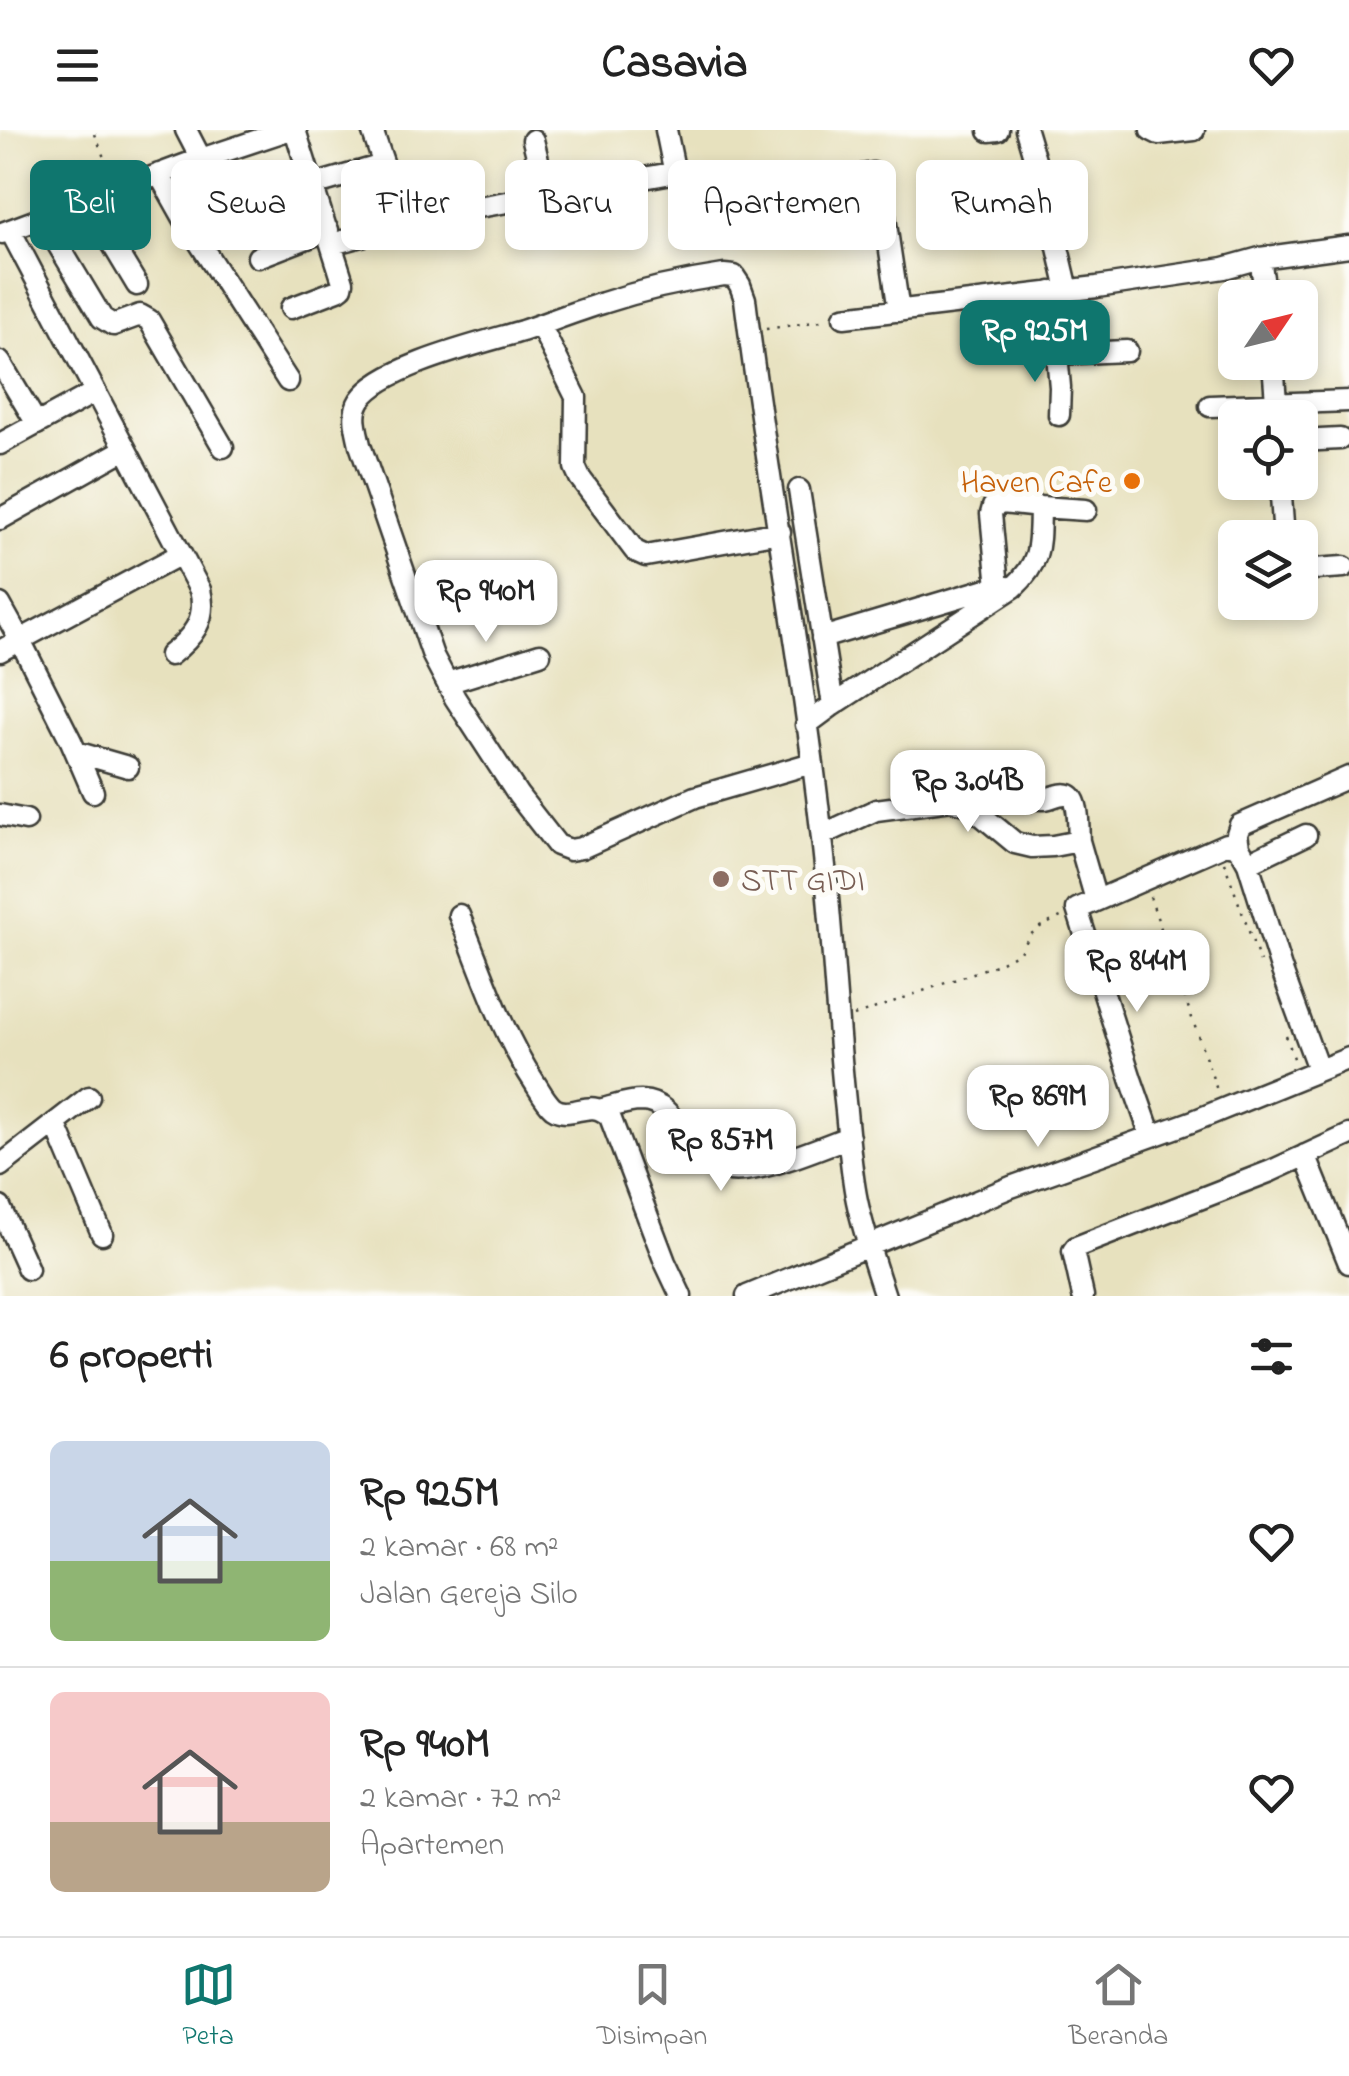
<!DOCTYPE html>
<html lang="id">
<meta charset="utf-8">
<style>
body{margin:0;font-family:"Indie Flower",sans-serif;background:#f2f2f2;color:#222;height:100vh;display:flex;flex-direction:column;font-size:38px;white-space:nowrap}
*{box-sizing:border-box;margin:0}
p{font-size:32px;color:#767676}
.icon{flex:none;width:55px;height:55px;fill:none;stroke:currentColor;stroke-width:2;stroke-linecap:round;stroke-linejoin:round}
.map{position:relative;height:1166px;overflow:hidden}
.drawer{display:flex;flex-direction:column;background:#fff;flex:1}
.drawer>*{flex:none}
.banner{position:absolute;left:30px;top:30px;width:1290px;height:90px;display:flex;gap:20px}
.needle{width:65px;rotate:55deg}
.tools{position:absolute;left:1218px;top:150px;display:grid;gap:20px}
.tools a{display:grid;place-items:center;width:100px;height:100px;border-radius:15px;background:#fff;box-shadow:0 5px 15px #0003;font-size:50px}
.price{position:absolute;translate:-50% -85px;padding:0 22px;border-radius:20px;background:#fff;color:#222;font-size:32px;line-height:65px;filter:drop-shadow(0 2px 5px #0008)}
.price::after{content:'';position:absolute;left:50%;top:60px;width:30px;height:22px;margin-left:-15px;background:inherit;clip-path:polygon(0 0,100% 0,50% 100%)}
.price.active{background:#0f766e;color:#fff}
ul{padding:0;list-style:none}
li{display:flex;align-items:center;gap:30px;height:250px;padding:0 50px}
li+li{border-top:2px solid #e0e0e0}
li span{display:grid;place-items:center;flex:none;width:280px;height:200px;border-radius:15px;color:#555}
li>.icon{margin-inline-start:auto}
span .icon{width:120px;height:120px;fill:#fffc;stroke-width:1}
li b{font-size:42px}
h2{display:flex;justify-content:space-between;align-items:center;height:120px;padding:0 50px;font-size:42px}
.pill{padding:0 35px;border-radius:15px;background:#fff;box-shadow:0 5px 15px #0003;font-size:35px;line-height:90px}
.pill.active{background:#0f766e;color:#fff}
header{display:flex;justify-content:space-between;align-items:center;height:130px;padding:0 50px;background:#fff;font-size:45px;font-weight:800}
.menu{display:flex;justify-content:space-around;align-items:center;height:140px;border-top:2px solid #e0e0e0;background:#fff;font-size:28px;color:#767676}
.menu a{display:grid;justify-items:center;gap:5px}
.menu .active{color:#0f766e}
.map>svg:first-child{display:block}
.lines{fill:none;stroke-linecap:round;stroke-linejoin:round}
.minor-casing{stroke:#3a3a34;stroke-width:25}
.path{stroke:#3a3a34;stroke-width:2.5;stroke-dasharray:2.5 8;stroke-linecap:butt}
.minor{stroke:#fff;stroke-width:20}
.food-dot{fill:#e8710a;stroke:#fdfcf7;stroke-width:4}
.education-dot{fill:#8d6e63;stroke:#fdfcf7;stroke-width:4}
.labels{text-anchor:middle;stroke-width:10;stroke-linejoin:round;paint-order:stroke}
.food-label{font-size:32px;fill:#c56008;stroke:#fdfcf7;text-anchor:end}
.education-label{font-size:32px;fill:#785e54;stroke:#fdfcf7;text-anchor:start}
</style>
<header><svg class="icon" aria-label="menu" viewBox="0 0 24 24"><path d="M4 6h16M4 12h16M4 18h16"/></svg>Casavia<svg class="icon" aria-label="heart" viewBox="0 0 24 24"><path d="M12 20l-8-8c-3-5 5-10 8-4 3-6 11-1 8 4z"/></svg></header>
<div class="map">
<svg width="1349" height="1166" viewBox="0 0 1349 1166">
<rect width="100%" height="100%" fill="#fdfcf7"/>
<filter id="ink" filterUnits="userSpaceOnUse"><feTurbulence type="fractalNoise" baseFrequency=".01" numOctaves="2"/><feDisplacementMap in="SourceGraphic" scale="20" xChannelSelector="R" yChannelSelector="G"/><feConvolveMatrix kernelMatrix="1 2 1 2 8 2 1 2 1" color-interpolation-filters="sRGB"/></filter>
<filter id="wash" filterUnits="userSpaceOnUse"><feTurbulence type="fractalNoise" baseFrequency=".0048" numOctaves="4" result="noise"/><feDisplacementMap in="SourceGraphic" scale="40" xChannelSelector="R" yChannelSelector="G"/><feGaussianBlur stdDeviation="2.25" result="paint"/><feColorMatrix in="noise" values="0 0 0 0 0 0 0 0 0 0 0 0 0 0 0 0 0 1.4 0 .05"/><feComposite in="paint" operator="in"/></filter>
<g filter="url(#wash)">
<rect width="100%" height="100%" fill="#e7e1be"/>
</g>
<g filter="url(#ink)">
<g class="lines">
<defs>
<path id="minor" d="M 186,0 L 201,29
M 1026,0 L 1046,67 L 1068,160
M 1151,0 L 1159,4 L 1194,0
M 989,1 L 998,0
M 533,10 L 547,66
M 159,44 L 186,92 L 288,251
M 813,54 L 873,43 L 879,47 L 899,181
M 313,55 L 379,36 L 383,32 L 372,0
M 87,72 L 137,155
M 224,75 L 309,43
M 42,88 L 102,188 L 113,195 L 140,185 L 149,190 L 223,317
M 10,100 L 200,460 C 208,490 192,508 170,525
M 2,103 L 192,32 L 288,0
M 332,114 L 450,82 L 672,43 L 674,39 L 666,0
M 258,127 L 328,100
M 1260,128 L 1266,168
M 1051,162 L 1057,224 L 1127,221
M 291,178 L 338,160 L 342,157 L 343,152 L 295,0
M 844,187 L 1097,157 L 1224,138 L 1260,128 L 1349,116
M 540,195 L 576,267 L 575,337 L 580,348 L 635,421 L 646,426 L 780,402
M 1057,224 L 1060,257 L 1059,285
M 0,232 L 37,294
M 1273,232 L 1277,285
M 1210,276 L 1349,271
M 1300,311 L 1340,309
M 0,314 L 95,262
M 1280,352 L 1284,408
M 799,360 L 833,575
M 0,389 L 125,319
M 1300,440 L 1344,437
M 998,457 L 991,384 L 993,377 L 1002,373 L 1040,377
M 0,474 L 20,510 L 181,424
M 822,508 L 983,460 L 1008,457
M 0,521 L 20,510 L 71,611 L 93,662
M 447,553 L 540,524
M 806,595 L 833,575 L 1014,457 C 1042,431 1039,414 1040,377 L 1086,380
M 76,622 L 128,637
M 812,633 L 695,667 L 581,718 L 570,720 L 557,715 L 518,665 L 455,568 L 433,526 L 360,315 C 357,300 351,284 360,270 C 383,236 482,213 522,201 C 549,192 576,181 603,173 C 642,160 683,151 724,145 L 734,146 L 740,155 L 745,169 C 767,349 802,528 822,709 C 833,800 836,891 846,981 C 849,1011 851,1042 857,1071 C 864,1104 875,1135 885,1166
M 951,670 C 972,663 992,655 1014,661 C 1025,664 1033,670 1045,669 C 1052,668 1062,662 1069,665 C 1080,670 1078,700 1079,711
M 0,685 L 26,690
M 822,705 L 876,680 L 951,670 L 969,675 L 1015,713 L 1032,717 L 1053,716 L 1079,711 L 1096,770
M 1239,717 L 1237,704 L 1240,695 L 1349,647
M 1248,733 L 1306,705
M 459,785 C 482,841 501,902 535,953 C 540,961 546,972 553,978 C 572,991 590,966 610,987 L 665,1132 L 681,1166
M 603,979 C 615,976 628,971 641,971 C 683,972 684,1035 729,1040 C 760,1044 818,1018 849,1007
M 55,993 L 102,1104
M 1151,1006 L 1131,949 L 1077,779 L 1226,714 L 1239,717 L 1248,733 L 1281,838 L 1318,939
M 1305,1025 L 1349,1133
M 0,1036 L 89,967
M 0,1077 L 28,1139
M 747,1166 L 1011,1057 L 1191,992 L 1349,928
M 1083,1166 L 1073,1121 L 1076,1117 L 1271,1041 L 1349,1005"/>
</defs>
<use href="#minor" class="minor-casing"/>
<path class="path" d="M 95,4 L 111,46
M 766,199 L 828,190
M 1224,732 L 1260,832
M 1150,767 L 1218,963
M 854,886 L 998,834 L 1020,822 L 1030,805 L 1040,797 L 1063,786
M 1286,906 L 1295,931"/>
<use href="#minor" class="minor"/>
</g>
</g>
<circle class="food-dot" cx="1132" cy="351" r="10"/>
<circle class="education-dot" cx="721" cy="749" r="10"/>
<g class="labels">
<g class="food-label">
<text x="1112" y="362">Haven Cafe</text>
</g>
<g class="education-label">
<text x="741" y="760">STT GIDI</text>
</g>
</g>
</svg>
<div class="tools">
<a><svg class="needle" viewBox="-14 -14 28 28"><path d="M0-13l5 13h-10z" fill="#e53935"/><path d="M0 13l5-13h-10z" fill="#767676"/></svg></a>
<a><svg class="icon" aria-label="locate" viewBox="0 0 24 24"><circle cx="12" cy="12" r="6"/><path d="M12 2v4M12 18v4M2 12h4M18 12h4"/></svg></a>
<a><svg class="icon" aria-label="layers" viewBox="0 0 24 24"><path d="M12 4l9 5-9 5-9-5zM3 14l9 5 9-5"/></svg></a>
</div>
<b class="price active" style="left:1035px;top:255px">Rp 925M</b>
<b class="price" style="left:486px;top:515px">Rp 940M</b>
<b class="price" style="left:968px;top:705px">Rp 3.04B</b>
<b class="price" style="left:1137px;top:885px">Rp 844M</b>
<b class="price" style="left:1038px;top:1020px">Rp 869M</b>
<b class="price" style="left:721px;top:1064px">Rp 857M</b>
<div class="banner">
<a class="pill active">Beli</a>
<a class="pill">Sewa</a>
<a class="pill">Filter</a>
<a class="pill">Baru</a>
<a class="pill">Apartemen</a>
<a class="pill">Rumah</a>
</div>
</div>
<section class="drawer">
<h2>6 properti<svg class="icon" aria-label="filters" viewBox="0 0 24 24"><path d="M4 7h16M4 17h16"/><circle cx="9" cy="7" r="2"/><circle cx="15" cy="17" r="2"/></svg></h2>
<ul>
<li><span style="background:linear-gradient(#c9d6e8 60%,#8fb573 0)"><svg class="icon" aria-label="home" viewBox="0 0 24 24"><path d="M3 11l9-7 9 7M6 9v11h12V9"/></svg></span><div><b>Rp 925M</b><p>2 kamar · 68 m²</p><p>Jalan Gereja Silo</p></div><svg class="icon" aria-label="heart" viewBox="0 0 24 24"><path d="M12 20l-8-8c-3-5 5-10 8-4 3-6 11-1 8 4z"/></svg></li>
<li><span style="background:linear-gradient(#f6c9c9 65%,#b9a48a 0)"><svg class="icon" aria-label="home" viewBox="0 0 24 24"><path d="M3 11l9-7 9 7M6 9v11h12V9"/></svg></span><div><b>Rp 940M</b><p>2 kamar · 72 m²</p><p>Apartemen</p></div><svg class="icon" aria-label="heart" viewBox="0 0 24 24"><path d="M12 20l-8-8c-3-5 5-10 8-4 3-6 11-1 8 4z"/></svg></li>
</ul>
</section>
<nav class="menu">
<a class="active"><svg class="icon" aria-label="map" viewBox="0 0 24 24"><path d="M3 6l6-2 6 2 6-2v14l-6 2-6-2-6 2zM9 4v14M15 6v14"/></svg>Peta</a>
<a><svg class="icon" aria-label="saved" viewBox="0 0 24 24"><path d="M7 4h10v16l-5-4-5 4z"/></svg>Disimpan</a>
<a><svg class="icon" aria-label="home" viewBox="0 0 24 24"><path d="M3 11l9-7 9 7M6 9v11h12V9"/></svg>Beranda</a>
</nav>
